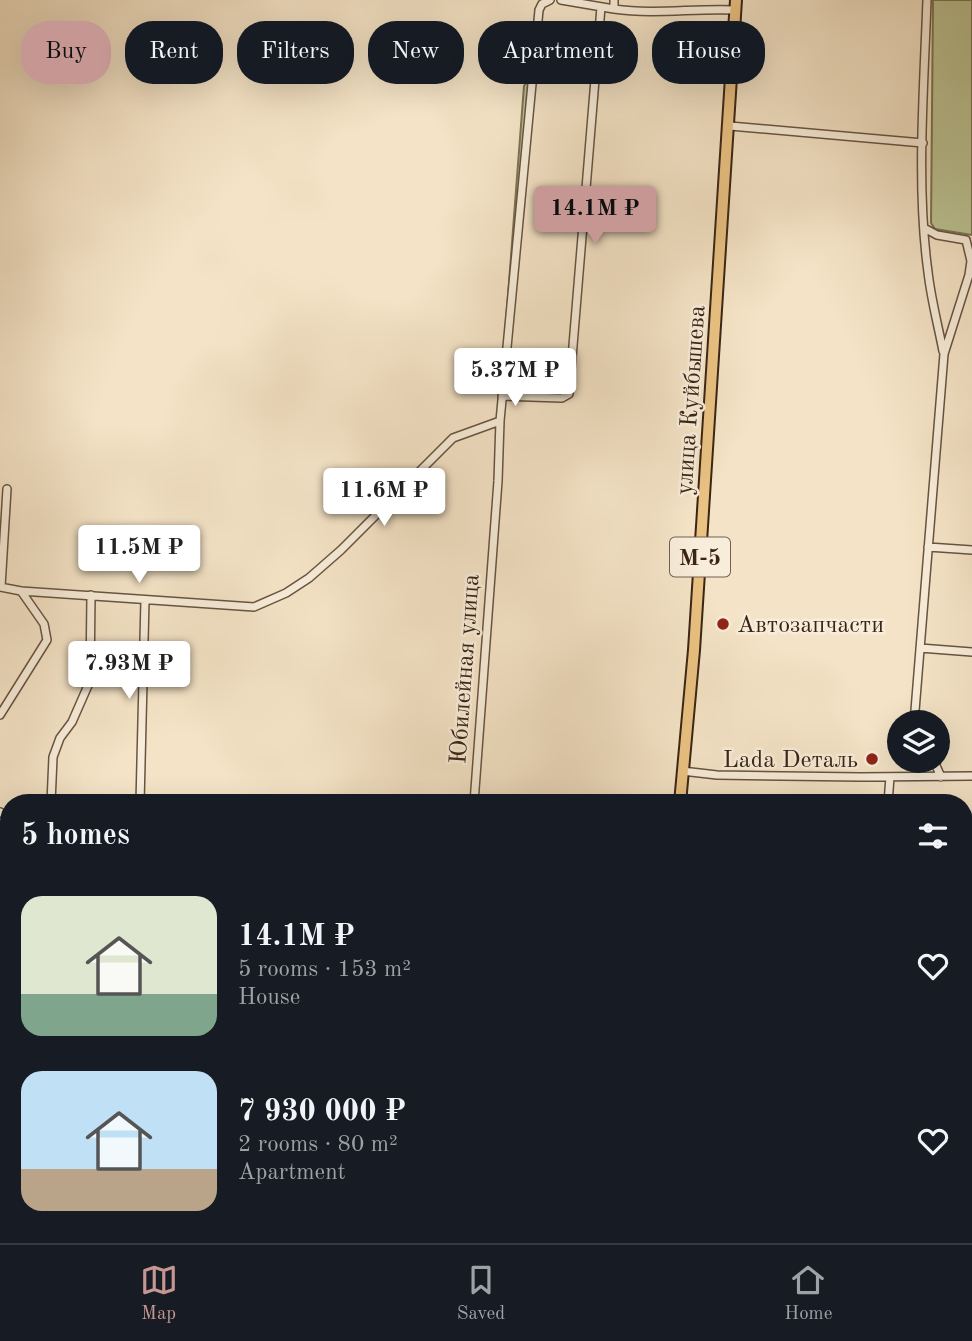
<!DOCTYPE html>
<meta charset="utf-8">
<style>
body{margin:0;font-family:"Old Standard TT",serif;background:#242831;color:#f1f3f6;height:100vh;display:flex;flex-direction:column;font-size:26px;white-space:nowrap}
*{box-sizing:border-box;margin:0}
p{font-size:23px;color:#9ea1a6}
.icon{flex:none;width:38px;height:38px;fill:none;stroke:currentColor;stroke-width:2;stroke-linecap:round;stroke-linejoin:round}
.map{position:relative;flex:1;overflow:hidden}
.sheet{position:absolute;left:0px;top:794px;width:973px;height:450px;display:flex;flex-direction:column;background:#171b24;border-radius:28px 28px 0 0;box-shadow:0 7px 28px #0002}
.sheet>*{flex:none}
.hud{position:absolute;left:21px;top:21px;width:931px;height:63px;display:flex;gap:14px}
.tools{position:absolute;left:887px;top:710px;display:grid;gap:14px}
.tools a{display:grid;place-items:center;width:63px;height:63px;border-radius:50%;background:#171b24;box-shadow:0 7px 28px #0002;font-size:35px}
.price{position:absolute;translate:-50% -60px;padding:0 16px;border-radius:7px;background:#fff;color:#222;font-size:23px;line-height:46px;filter:drop-shadow(0 2px 4px #0008)}
.price::after{content:'';position:absolute;left:50%;top:42px;width:21px;height:16px;margin-left:-10px;background:inherit;clip-path:polygon(0 0,100% 0,50% 100%)}
.price.on{background:#c59692;color:#111}
ul{padding:0;list-style:none}
li{display:flex;align-items:center;gap:21px;height:175px;padding:0 21px}
li span{display:grid;place-items:center;flex:none;width:196px;height:140px;border-radius:21px;color:#555}
li>.icon{margin-inline-start:auto}
span .icon{width:84px;height:84px;fill:#fffc;stroke-width:1}
li b{font-size:30px}
h2{display:flex;justify-content:space-between;align-items:center;height:84px;padding:0 21px;font-size:30px}
.pill{padding:0 24px;border-radius:28px;background:#171b24;box-shadow:0 7px 28px #0002;font-size:24px;line-height:63px}
.pill.on{background:#c59692;color:#111}
.tabs{display:flex;justify-content:space-around;align-items:center;height:98px;border-top:2px solid #363941;background:#171b24;font-size:19px;color:#9ea1a6}
.tabs a{display:grid;justify-items:center;gap:4px}
.tabs .on{color:#c59692}
.map>svg:first-child{display:block}
.green{fill:#bcc394;stroke:#7a7454;stroke-width:2}
.lines{fill:none;stroke-linecap:round;stroke-linejoin:round}
.river{stroke:#9cbdb9;stroke-width:10}
.minor-casing{stroke:#685441;stroke-width:10}
.highway-casing{stroke:#392415;stroke-width:14}
.minor{stroke:#f8edda;stroke-width:7}
.highway{stroke:#eac283;stroke-width:10}
.poi-dot{fill:#8f2418;stroke:#f8edda;stroke-width:2.5}
.labels{text-anchor:middle;stroke-width:5;stroke-linejoin:round;paint-order:stroke}
.shield{fill:#f8edda;stroke:#726050;stroke-width:2}
.shield-label{font-size:23px;font-weight:bold;fill:#392415}
.street-label{font-size:24px;fill:#392415;stroke:#f8edda}
.poi-label{font-size:24px;fill:#392415;stroke:#f8edda;text-anchor:start}
</style>
<div class="map">
<svg width="972" height="1243" viewBox="0 0 972 1243">
<rect width="100%" height="100%" fill="#f4e3c6"/>
<filter id="stains"><feTurbulence type="fractalNoise" baseFrequency=".00286" numOctaves="4"/><feColorMatrix values="0 0 0 0 .2 0 0 0 0 .09 0 0 0 0 .02 0 0 0 .5 -.17"/></filter>
<radialGradient id="worn" r=".72"><stop offset=".6" stop-color="#630" stop-opacity="0"/><stop offset="1" stop-color="#630" stop-opacity=".3"/></radialGradient>
<path class="green" d="M 933,0 L 972,0 L 972,235 L 935,229 L 931,223 Z
M 528,81 L 530,84 L 500,400 L 524,86 Z
M 0,1144 L 4,1145 L 9,1167 L 9,1236 L 23,1236 L 25,1243 L 0,1243 Z"/>
<g class="lines">
<path class="river" d="M 0,1130 L 9,1131
M 145,1236 L 157,1243
M 540,1236 L 545,1243
M 904,1236 L 911,1243
M 339,1243 L 342,1236
M 809,1243 L 813,1236"/>
<defs>
<path id="minor" d="M 561,0 L 614,9 L 614,0
M 927,0 C 924,88 916,185 928,272 C 931,299 938,325 943,351
M 614,9 C 656,15 693,8 736,10
M 730,126 L 923,143
M 502,396 L 562,398 L 569,394 L 601,7
M 928,547 L 972,550
M 0,587 L 21,591 L 254,607 L 286,593 L 309,578 L 341,550 L 453,438 L 500,421
M 1,587 L 7,489
M 920,648 L 972,652
M 0,715 L 47,640 L 44,624 L 21,591
M 914,723 L 944,354 L 969,275 L 971,261 L 966,240 L 937,235 L 924,228
M 934,761 L 941,777
M 682,771 L 717,775 L 860,777 L 972,776
M 51,803 L 53,757 L 60,738 L 72,722 L 90,681 L 91,595
M 140,803 L 145,600
M 474,803 L 498,481 L 500,421 L 539,10 L 542,4 L 550,0
M 888,803 L 890,777
M 0,812 L 9,818
M 0,905 L 9,901
M 964,940 L 972,940
M 964,961 L 972,968
M 964,1100 L 972,1091
M 964,1188 L 972,1189
M 119,1243 L 121,1236"/>
<path id="highway" d="M 680,803 L 694,650 L 736,0
M 649,1243 L 650,1236"/>
</defs>
<use href="#minor" class="minor-casing"/>
<use href="#highway" class="highway-casing"/>
<use href="#minor" class="minor"/>
<use href="#highway" class="highway"/>
</g>
<g class="poi-dot">
<circle cx="723" cy="624" r="7"/>
<circle cx="872" cy="759" r="7"/>
</g>
<g class="labels">
<rect class="shield" x="670" y="537.5" width="60" height="39" rx="5"/>
<g class="shield-label">
<text x="700" y="565">М-5</text>
</g>
<g class="street-label">
<text transform="translate(690 400) rotate(-86)" y="8">улица Куйбышева</text>
<text transform="translate(464 669) rotate(-86)" y="8">Юбилейная улица</text>
</g>
<g class="poi-label">
<text x="737" y="632">Автозапчасти</text>
<text x="858" y="767" text-anchor="end">Lada Dеталь</text>
</g>
</g>
<rect width="100%" height="100%" filter="url(#stains)"/>
<rect width="100%" height="100%" fill="url(#worn)"/>
</svg>
<div class="tools">
<a><svg class="icon" aria-label="layers" viewBox="0 0 24 24"><path d="M12 4l9 5-9 5-9-5zM3 14l9 5 9-5"/></svg></a>
</div>
<b class="price on" style="left:595px;top:246px">14.1M ₽</b>
<b class="price" style="left:515px;top:408px">5.37M ₽</b>
<b class="price" style="left:384px;top:528px">11.6M ₽</b>
<b class="price" style="left:139px;top:585px">11.5M ₽</b>
<b class="price" style="left:129px;top:701px">7.93M ₽</b>
<div class="hud">
<a class="pill on">Buy</a>
<a class="pill">Rent</a>
<a class="pill">Filters</a>
<a class="pill">New</a>
<a class="pill">Apartment</a>
<a class="pill">House</a>
</div>
<section class="sheet">
<h2>5 homes<svg class="icon" aria-label="filters" viewBox="0 0 24 24"><path d="M4 7h16M4 17h16"/><circle cx="9" cy="7" r="2"/><circle cx="15" cy="17" r="2"/></svg></h2>
<ul>
<li><span style="background:linear-gradient(#dfe7d0 70%,#7fa58c 0)"><svg class="icon" aria-label="home" viewBox="0 0 24 24"><path d="M3 11l9-7 9 7M6 9v11h12V9"/></svg></span><div><b>14.1M ₽</b><p>5 rooms · 153 m²</p><p>House</p></div><svg class="icon" aria-label="heart" viewBox="0 0 24 24"><path d="M12 20l-8-8c-3-5 5-10 8-4 3-6 11-1 8 4z"/></svg></li>
<li><span style="background:linear-gradient(#bfe0f5 70%,#b9a48a 0)"><svg class="icon" aria-label="home" viewBox="0 0 24 24"><path d="M3 11l9-7 9 7M6 9v11h12V9"/></svg></span><div><b>7 930 000 ₽</b><p>2 rooms · 80 m²</p><p>Apartment</p></div><svg class="icon" aria-label="heart" viewBox="0 0 24 24"><path d="M12 20l-8-8c-3-5 5-10 8-4 3-6 11-1 8 4z"/></svg></li>
</ul>
</section>
</div>
<nav class="tabs">
<a class="on"><svg class="icon" aria-label="map" viewBox="0 0 24 24"><path d="M3 6l6-2 6 2 6-2v14l-6 2-6-2-6 2zM9 4v14M15 6v14"/></svg>Map</a>
<a><svg class="icon" aria-label="saved" viewBox="0 0 24 24"><path d="M7 4h10v16l-5-4-5 4z"/></svg>Saved</a>
<a><svg class="icon" aria-label="home" viewBox="0 0 24 24"><path d="M3 11l9-7 9 7M6 9v11h12V9"/></svg>Home</a>
</nav>
